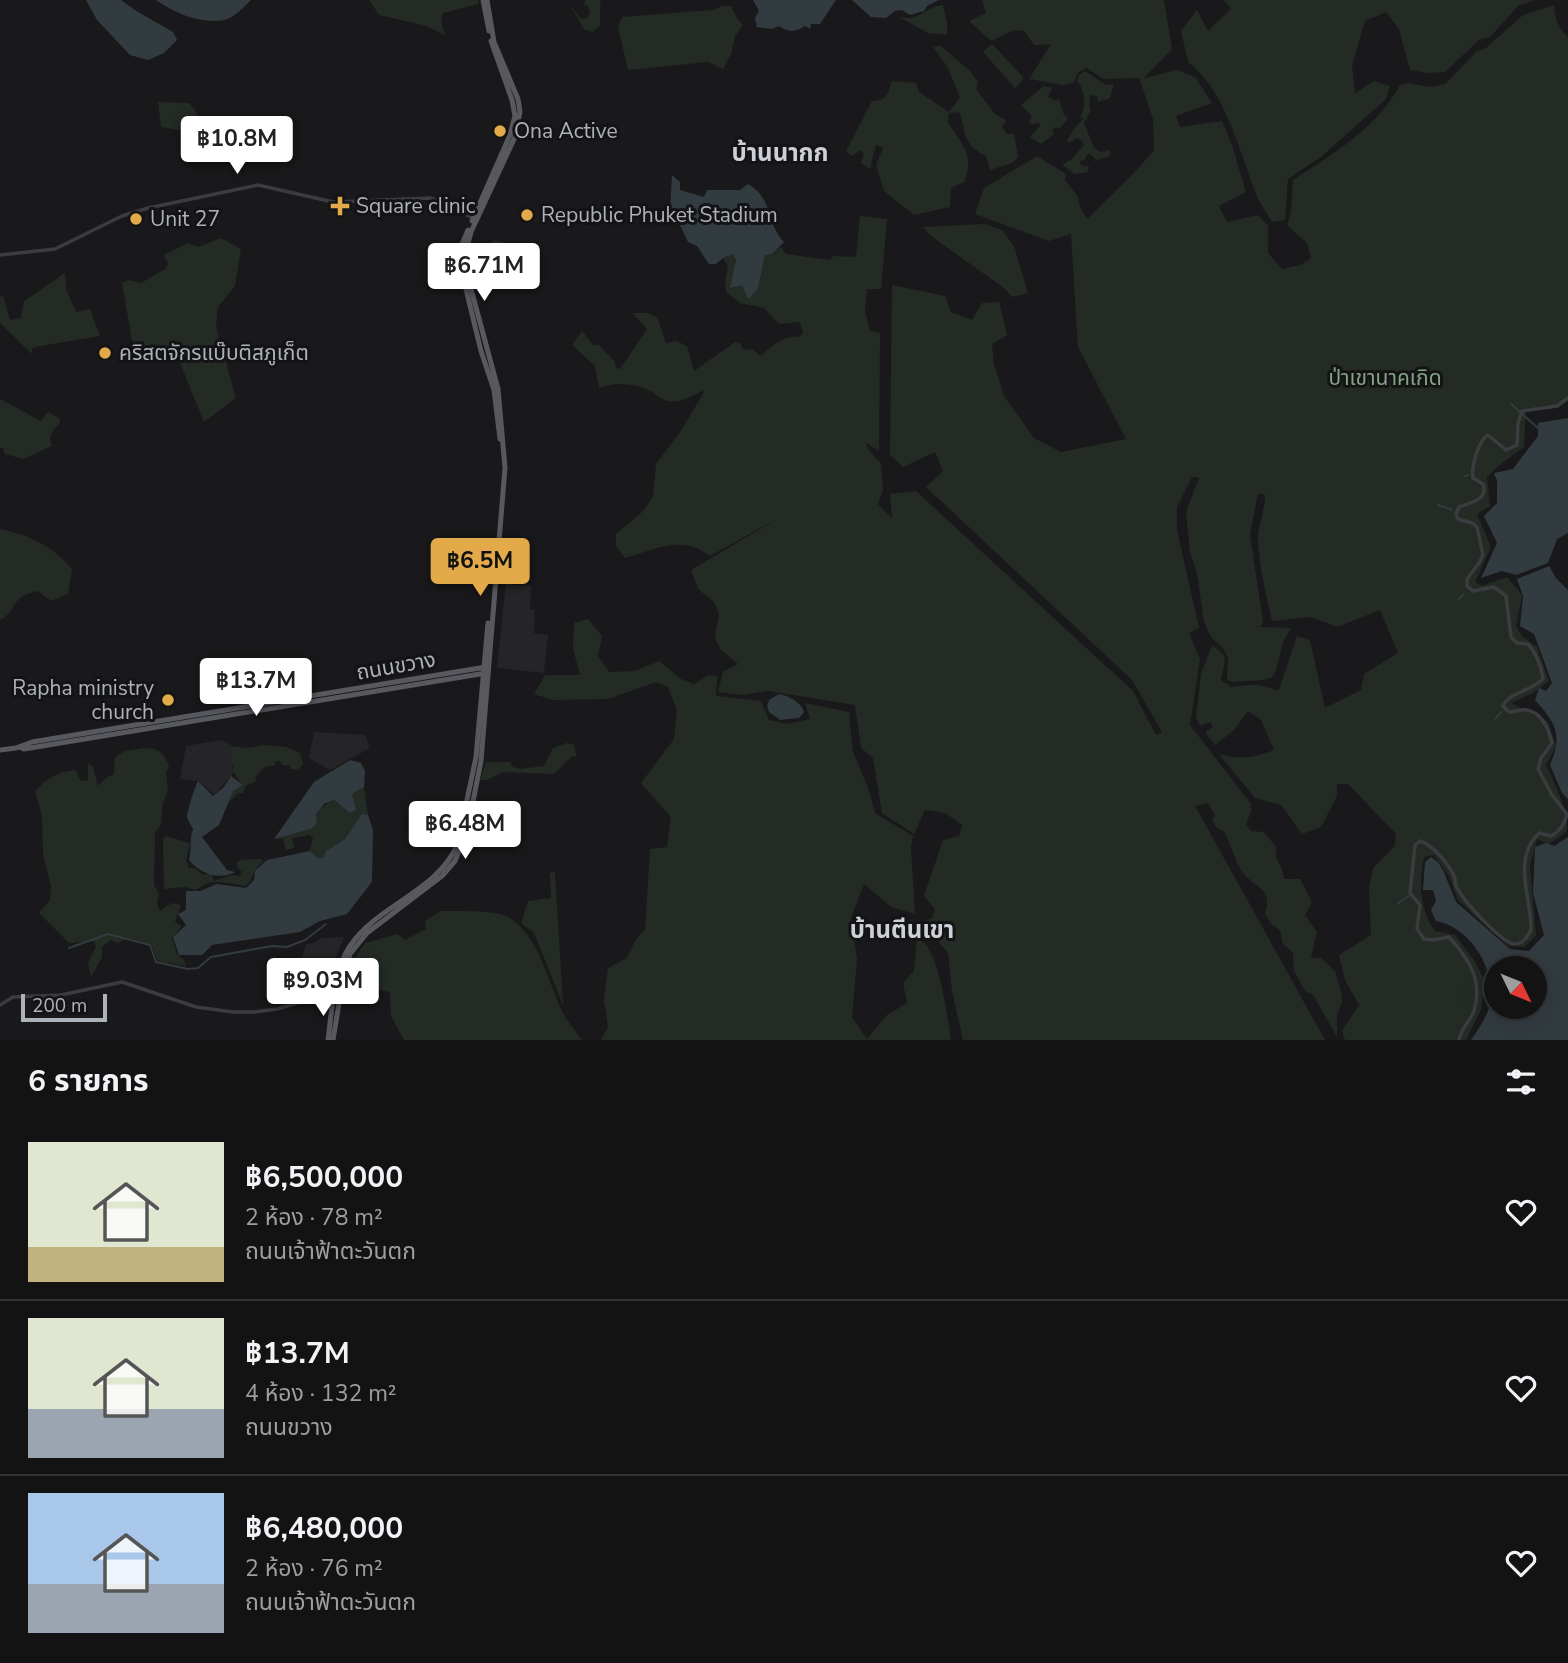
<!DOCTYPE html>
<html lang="th">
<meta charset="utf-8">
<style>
body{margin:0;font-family:"Nunito Sans","Noto Sans Thai",sans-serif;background:#202022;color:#f1f3f6;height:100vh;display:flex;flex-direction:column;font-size:26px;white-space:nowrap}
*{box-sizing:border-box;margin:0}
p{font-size:23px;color:#9d9ea0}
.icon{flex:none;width:38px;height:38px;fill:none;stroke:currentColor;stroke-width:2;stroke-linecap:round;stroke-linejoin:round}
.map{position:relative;height:1040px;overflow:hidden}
.details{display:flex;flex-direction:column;background:#131314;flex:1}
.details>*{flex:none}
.needle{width:46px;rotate:133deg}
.tools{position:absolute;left:1484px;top:956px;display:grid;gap:14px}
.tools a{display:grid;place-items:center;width:63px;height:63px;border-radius:50%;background:#131314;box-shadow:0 7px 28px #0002,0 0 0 2px #323234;font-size:35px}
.scale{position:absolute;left:21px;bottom:18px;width:86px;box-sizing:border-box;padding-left:7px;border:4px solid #adb1ba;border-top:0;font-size:19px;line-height:24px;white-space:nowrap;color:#adb1ba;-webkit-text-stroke:5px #141416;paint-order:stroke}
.price{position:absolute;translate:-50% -60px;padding:0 16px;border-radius:7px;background:#fff;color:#222;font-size:23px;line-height:46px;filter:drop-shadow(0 2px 4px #0008)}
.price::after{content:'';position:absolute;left:50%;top:42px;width:21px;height:16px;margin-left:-10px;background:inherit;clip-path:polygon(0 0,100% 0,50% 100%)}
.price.active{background:#e3aa49;color:#111}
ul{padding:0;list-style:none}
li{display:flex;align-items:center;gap:21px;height:175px;padding:0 28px}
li+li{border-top:2px solid #323234}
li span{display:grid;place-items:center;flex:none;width:196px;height:140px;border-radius:0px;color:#555}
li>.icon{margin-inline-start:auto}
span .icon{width:84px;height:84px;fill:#fffc;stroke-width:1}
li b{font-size:30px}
h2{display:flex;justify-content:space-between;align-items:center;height:84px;padding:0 28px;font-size:30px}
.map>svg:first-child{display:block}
.built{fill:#252528}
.green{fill:#242b24}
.water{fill:#323b40;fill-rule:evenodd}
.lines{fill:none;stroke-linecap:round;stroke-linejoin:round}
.stream{stroke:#323b40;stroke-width:2}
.minor{stroke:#3b3c40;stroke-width:3.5}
.major{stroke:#57595f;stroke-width:5}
.poi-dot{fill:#e3aa49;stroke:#141416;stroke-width:2.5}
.labels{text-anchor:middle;stroke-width:6;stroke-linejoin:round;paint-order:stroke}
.poi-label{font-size:21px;fill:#adb1ba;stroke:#141416;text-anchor:start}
.park-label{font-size:21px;fill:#86a386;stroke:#141416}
.street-label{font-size:21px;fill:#adb1ba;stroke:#141416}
.quarter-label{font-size:24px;font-weight:bold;fill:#cdd0d6;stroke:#141416}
</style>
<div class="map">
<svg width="1568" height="1040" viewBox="0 0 1568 1040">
<rect width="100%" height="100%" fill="#19191b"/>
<path class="built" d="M 506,584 L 531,586 L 530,609 L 535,610 L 534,633 L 548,635 L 544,673 L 497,668 Z
M 314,732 L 365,735 L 370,748 L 330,770 L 309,758 Z
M 221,740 L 231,745 L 233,774 L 214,795 L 199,781 L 180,779 L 186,746 Z
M 344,937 L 335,960 L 326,997 L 315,996 L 294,1002 L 292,992 L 306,944 L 314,943 L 321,938 Z"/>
<path class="green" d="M 369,0 L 478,0 L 479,4 L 443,13 L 441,20 L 445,35 L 426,26 L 379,15 Z
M 586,0 L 600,0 C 602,9 598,16 601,25 L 592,32 L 584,29 L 570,5 L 581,19 L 587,18 L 590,13 L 588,6 L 583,4 Z
M 982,0 L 1164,0 L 1172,49 L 1144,78 L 1177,70 L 1195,77 L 1212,103 L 1176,116 L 1180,127 L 1222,121 L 1232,145 L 1246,192 L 1219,206 L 1227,222 L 1258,215 L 1268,226 L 1268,253 L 1282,269 L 1301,265 L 1311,258 L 1307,243 L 1287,225 L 1291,212 L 1293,180 C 1333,154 1377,128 1400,85 L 1408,83 L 1429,87 L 1445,84 L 1476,52 L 1486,48 L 1523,15 L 1554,5 C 1555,18 1558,28 1568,37 L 1568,398 L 1560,404 L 1526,410 L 1524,447 L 1497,467 L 1487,477 L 1490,506 L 1477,514 L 1491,547 L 1475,582 L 1482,586 L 1507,577 L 1522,595 L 1516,626 L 1522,636 L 1537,647 L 1549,681 L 1533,693 L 1511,703 L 1548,722 L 1556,746 L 1546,765 C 1554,782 1568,810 1567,829 C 1564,836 1554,840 1549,844 L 1537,839 L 1530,866 L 1536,935 L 1525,947 L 1508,946 L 1458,900 L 1449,876 L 1434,855 L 1424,857 C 1419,881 1419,910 1435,931 L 1455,935 L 1474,960 L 1485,981 L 1481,1010 L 1466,1040 L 1345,1040 L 1342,1031 L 1359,1005 L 1345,980 L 1339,955 L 1371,935 L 1369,887 L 1373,868 L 1395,846 L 1396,834 L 1348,784 L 1337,784 L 1337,796 L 1321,827 L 1302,834 L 1281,805 L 1255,798 L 1219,754 C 1239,760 1255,758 1274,750 L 1261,720 L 1248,711 L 1233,731 L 1215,745 L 1205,732 L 1213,727 L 1210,722 L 1200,726 L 1196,718 L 1201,673 L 1212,646 C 1231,656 1224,663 1221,680 L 1231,687 C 1243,685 1255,683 1267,687 C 1271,688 1275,690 1279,690 L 1297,636 L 1310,640 L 1325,708 L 1361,690 L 1364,674 L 1398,653 L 1380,610 L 1337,627 L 1311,617 L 1272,621 C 1266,594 1259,567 1258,539 C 1258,525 1265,511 1265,495 L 1258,493 L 1250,534 L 1263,622 L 1260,627 L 1291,628 L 1283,642 L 1276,670 L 1272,677 L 1264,680 L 1233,682 L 1227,680 L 1228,658 L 1223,648 L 1211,637 L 1204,622 L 1197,573 L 1190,552 L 1186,512 L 1199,478 L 1192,477 L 1177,507 L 1177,530 L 1199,628 L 1189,633 L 1200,659 L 1190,725 L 1251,804 L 1251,812 L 1246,824 L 1251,831 L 1264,832 L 1276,847 L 1276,857 L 1282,869 L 1284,879 L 1300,879 L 1312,902 L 1305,915 L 1317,932 L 1311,958 L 1321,958 L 1335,971 L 1341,992 L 1342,1002 L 1337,1015 L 1337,1037 L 1313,995 L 1305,991 L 1294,971 L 1293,953 L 1283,944 L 1280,930 L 1272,925 L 1265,914 C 1273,887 1257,890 1243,873 C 1236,863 1230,843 1224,831 L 1218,829 L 1212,821 L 1215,815 L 1208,803 L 1195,806 L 1325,1040 L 963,1040 L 952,991 L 948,953 L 922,922 L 932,918 L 935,909 L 924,896 L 943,840 L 959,836 L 962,825 L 945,813 L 925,810 L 914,834 L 882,813 L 873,758 L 861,748 L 855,705 L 769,691 L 742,695 L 718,692 L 723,672 L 738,664 L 721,650 L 715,638 L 719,614 L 714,602 L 698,589 L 691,570 L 782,516 L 710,556 C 681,534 655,550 625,558 L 616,546 L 616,534 L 641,513 L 653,497 L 656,464 L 683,428 L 705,390 C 694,394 681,404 668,401 C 661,400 655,393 648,390 C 633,383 615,382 599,388 L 595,366 L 572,345 L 582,331 L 593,345 L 599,345 L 615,362 L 616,368 L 620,369 L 647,329 L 632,313 L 647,313 L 657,317 L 666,343 L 676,341 L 687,346 L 694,371 L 735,342 L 740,343 L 744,350 L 752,349 L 761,356 C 771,346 784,335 799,337 L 803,333 L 800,322 L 779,324 L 764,308 L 740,303 L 726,292 L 725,280 L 728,266 L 723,258 L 733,254 L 736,259 L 731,288 L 742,284 L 748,298 L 758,289 L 765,255 L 772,254 L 781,247 L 786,254 L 830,260 L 833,256 L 856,257 L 860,216 L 887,219 L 881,289 L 867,289 L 865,311 L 870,331 L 880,333 L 879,451 L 866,443 L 869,451 L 881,463 L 883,490 L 878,504 L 892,518 L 890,494 L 916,491 L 1133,691 L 1156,735 L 1162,732 L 1132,680 L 926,487 L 943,471 L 935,452 L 903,467 L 890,455 L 892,285 L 945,296 L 951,312 L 972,320 L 982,303 L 999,302 L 1007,335 L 992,344 L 994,364 L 1004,396 L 1034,438 L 1061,452 L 1126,439 L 1078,347 L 1071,234 L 1049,241 L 975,214 L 984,188 L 1037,156 L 1066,174 L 1065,180 L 1078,197 L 1080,207 L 1087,219 L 1134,173 L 1154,150 L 1153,119 L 1139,78 L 1104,79 L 1086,68 L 1078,73 L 1073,83 L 1063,85 L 1029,79 L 1051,44 L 1034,45 L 1024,31 L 1014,30 L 991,41 L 969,21 L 986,13 Z
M 1224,0 L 1534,0 L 1518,6 L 1491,36 L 1479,40 L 1445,72 L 1427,73 L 1410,70 L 1399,29 L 1386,12 L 1365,21 L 1352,65 L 1355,93 L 1374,81 L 1390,86 L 1386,99 L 1321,157 L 1288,179 L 1285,220 L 1272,222 C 1267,213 1260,204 1256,194 C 1240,153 1225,89 1188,62 L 1181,31 L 1197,10 L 1208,31 L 1231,9 Z
M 943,5 L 947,23 L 947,35 L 928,33 L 899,17 C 921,22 924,7 943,5 Z
M 722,6 L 731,6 L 738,20 L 743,25 L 735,36 L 731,54 L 723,69 L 708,62 L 628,70 L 618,28 L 622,17 L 713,10 Z
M 992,44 L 1023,77 L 1023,80 L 1015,88 L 983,52 Z
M 941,46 L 970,71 L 978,82 L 976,89 L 995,114 L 1006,120 L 1002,127 L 1007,134 L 1014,134 L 1018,157 L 1012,163 L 990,170 L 986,156 C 960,143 968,133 959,112 L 949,113 L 948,123 C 963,145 975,156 964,182 L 951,188 L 950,207 L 914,215 L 884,191 L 876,165 L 883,148 L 876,145 L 870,169 L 861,163 L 864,154 L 860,150 L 852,156 L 846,151 L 872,101 C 886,101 888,94 892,81 L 916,83 L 919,92 L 949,112 L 960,97 L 947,66 L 933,47 Z
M 1085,71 L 1106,85 L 1114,84 L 1110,98 L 1098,102 L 1097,96 L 1090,95 L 1089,104 L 1091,110 L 1084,123 L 1094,148 L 1100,152 L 1110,150 L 1110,156 L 1097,160 L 1090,154 L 1086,155 L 1086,159 L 1079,162 L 1082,166 L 1089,166 L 1088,172 L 1075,174 L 1062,165 L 1072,159 L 1084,145 L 1080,139 L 1076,138 L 1069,143 L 1067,141 L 1075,127 L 1084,118 L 1080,118 C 1086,106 1086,91 1077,81 L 1079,75 Z
M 1044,86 L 1052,88 L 1048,97 L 1056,101 L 1059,99 L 1064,115 L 1068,119 L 1059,129 L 1055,127 L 1052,130 L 1054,134 L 1041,144 L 1030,137 L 1040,126 L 1039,123 L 1031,124 L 1029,122 L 1032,116 L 1021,105 Z
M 158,102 L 189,103 C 199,113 200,120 196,133 L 161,127 Z
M 985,224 L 1002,230 L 1014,246 L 1028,293 L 1012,297 L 1004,288 L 931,236 L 923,227 Z
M 221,238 L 241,249 L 235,286 L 218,307 L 216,327 L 236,398 L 204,422 L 180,363 L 146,352 L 132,341 L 122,283 L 129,280 L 141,283 L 165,269 L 168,264 L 164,255 L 188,243 L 198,247 Z
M 493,240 L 539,250 L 533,278 L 488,269 Z
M 65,273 L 66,289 L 76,312 L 90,309 L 100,336 L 35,347 L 32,349 L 32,354 L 0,323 L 0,297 L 3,296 L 10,320 L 21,318 L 24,301 Z
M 0,399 L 41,421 L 48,412 L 59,418 L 60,423 C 52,431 48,435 52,446 L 23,459 L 5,454 L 3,448 L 0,448 Z
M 0,529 C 29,535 53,546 72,569 L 68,594 L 51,601 L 38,591 C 8,597 18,611 0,620 Z
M 588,619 L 602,636 L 598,656 L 609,672 L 635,671 L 659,661 L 681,679 L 694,684 L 709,675 L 717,676 L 716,696 L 761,701 L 769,720 L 787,724 L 810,719 L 805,703 L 849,712 L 853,752 L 869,790 L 875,813 L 913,836 L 911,847 L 915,914 L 891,907 L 864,884 L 851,918 L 857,959 L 852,1017 L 867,1039 L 887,1015 L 907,1003 L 903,983 L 914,971 L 917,939 C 919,940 925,943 926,945 C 940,962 948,1018 951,1040 L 601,1040 L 608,1027 L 604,1000 L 608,968 L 627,958 L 636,939 L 645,930 L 650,849 L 667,847 L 671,817 L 641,783 L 674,739 L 677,710 L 668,687 L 656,682 L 608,699 L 553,700 L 534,694 L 545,675 L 580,675 L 573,649 L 574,623 Z
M 567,743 L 574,745 L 577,757 L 572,756 L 554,774 L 504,772 L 487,780 L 480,780 L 486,762 L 510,762 L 513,767 L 520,769 L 544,766 L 553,748 Z
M 264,745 L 286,747 L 300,753 L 303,764 L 298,770 L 290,769 L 290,765 L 283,765 L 280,761 L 276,761 L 274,766 L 266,766 L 255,777 L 257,781 L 245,786 L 243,793 L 238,793 L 228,803 L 233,790 L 242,785 L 232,770 L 234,767 L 232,764 L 231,746 L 246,748 Z
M 145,748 C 161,749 163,753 169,766 L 166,773 L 168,791 L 163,803 L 161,824 L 155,833 L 154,885 L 159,893 L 157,904 L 160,911 L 172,903 L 181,905 L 175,922 L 182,926 L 172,938 L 177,954 L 184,960 L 186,966 L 158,961 L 151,944 L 128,938 L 118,943 L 111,940 L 102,947 L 102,957 L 91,977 L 88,963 L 96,947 L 94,941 L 69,943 L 39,913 L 50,900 L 51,887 L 43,853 L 42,816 L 35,791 C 46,779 59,771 75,770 L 81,781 L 88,780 L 88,763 L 93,767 L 98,786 L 107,777 L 114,774 L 115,757 L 125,751 Z
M 364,787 L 368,815 L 362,815 L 345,839 L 326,851 L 323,858 L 318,858 L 310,851 L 313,838 L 309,835 L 292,838 L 294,848 L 286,850 L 283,839 L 274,839 L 311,829 C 316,815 320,806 334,800 L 351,813 L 355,810 L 352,794 Z
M 166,836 L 190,843 L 186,861 L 189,868 L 194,868 L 203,875 L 211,873 L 214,881 L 232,875 L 240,876 L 242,872 L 238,868 L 237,863 L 240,860 L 261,859 L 263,862 C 255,867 253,880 245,886 C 237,884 215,880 207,883 C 203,885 200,888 196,890 L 185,887 L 164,889 L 163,840 Z
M 555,872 L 563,1005 L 534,933 L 521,923 L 528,901 L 551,898 L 550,873 Z
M 441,911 C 456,911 493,910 506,916 C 539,933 548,983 563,1013 C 568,1023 576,1031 582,1040 L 404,1040 L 391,1016 L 390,992 L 348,983 L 353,961 L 365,943 L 398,934 L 405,940 L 426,929 L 425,921 Z"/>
<path class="water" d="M 86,0 L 121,0 L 138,12 L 173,32 L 177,40 L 164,53 L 148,60 L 130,55 L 97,20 Z
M 156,0 L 251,0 C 245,6 233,19 224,20 C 201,24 176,14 156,0 Z
M 753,0 L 836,0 L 820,24 L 811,24 L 810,29 L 805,26 C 796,32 789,33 779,26 L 772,29 L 757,27 L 755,18 L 759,11 Z
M 852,0 L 939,0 L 927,6 L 924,11 L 910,15 L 902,10 L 895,11 L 886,18 L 871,17 Z
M 672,175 L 680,182 L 680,190 L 704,197 L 707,190 L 740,190 L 748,184 C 774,199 766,224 784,242 L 772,254 L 765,255 L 758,289 L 748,299 L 742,285 L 730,288 L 736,260 L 733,254 L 723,258 L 716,264 L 709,264 L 697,246 L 688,242 L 680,225 L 670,212 Z
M 1568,418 L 1568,533 L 1557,539 L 1548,563 L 1516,575 L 1502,571 L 1481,578 L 1497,543 L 1484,516 L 1497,503 L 1497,481 L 1494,473 L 1513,469 L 1538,436 L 1538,423 Z
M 1549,566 L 1556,578 L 1568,590 L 1568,799 L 1562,793 L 1550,765 C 1563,735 1556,723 1535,700 L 1539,688 L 1546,691 L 1552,683 L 1534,634 L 1520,626 L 1523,596 L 1517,579 Z
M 779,694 C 789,696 801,702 804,712 L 799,718 L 780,720 L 769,712 L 767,706 L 769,700 Z
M 350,760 L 361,763 L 365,771 L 364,787 L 352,794 L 356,810 L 350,813 L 334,800 L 324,804 L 316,815 L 317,823 L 311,829 L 274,839 L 314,782 Z
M 231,776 L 243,785 L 233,791 L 219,825 L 202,837 L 227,870 L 235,872 C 219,881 199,873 189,860 C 192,849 189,839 193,829 C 192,827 188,820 187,818 C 187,811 195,786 198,781 L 213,796 L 224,787 Z
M 362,814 L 368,815 L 373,830 L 372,882 L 347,914 L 320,921 L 300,932 L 212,945 L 202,955 L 179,955 L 173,937 L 186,925 L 178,914 L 186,910 L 186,891 L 200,891 L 217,884 L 246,888 L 254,880 L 255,871 L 267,860 L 310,851 L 318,858 L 323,858 L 326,851 L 345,839 Z
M 1568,837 L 1568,1040 L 1471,1040 C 1477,1031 1484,1021 1488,1011 C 1501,976 1472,927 1436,921 L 1431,910 L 1436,901 L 1433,890 L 1423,890 L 1425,862 L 1431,857 L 1438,862 L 1443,870 L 1456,902 L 1510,949 L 1529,951 L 1544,935 L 1533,893 L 1535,847 L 1546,843 L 1554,846 ZM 1496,968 L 1535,968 L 1535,1006 L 1496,1006 Z"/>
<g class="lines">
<path class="stream" d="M 1511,404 L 1538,428
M 1465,476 L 1468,475
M 1438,505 L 1452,510
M 1459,599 L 1463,595
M 1495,719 L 1501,712
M 1398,903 L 1409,896
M 69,948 L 108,934 L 150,945 L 156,962 L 188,969 L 198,968 L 211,957 L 272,946 L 287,947 L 305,940 L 326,924"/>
<path class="minor" d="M 0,255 L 55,249 L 122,216 L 148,208 L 258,185 L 333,202 L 431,198 L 473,218
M 0,1005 L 13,997 L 61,995 L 122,982 L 196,1007 L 233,1012 L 254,1012 L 277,1009 L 317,997 L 332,999
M 1459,1040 C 1461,1028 1470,1022 1474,1011 C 1483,980 1469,959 1449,937 L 1434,940 L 1424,939 L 1417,929 L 1420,905 L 1410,893 L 1415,845 L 1420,841 C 1433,845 1448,863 1454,876 C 1457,882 1454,880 1456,886 C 1462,899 1502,944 1515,944 C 1523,944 1527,937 1531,930 C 1532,898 1511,860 1539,833 L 1551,836 C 1560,831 1565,824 1567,814 L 1552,795 L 1538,769 L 1541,758 L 1552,743 C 1549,730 1542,713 1527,710 C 1522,709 1514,712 1509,712 L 1503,706 C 1509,692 1530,692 1543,679 C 1541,665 1537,654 1528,644 L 1517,643 L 1511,637 L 1506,596 L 1494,587 L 1473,591 L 1467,586 L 1467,579 L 1479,563 L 1483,555 L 1477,527 L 1472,523 L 1458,519 L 1456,514 L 1459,507 C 1471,502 1488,501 1483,484 L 1473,478 C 1471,467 1478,441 1488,435 L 1506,450 L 1517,445 L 1518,423 L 1522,411 L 1557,406 L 1568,398"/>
<path class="major" d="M 483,0 L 489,31
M 472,221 L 510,135 L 515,116 L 512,100 L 491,41
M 468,230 L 462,244 L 463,277 L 481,351 L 494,390 L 500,439
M 19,747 L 24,749 L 486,673
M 0,750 L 16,748 L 32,742 L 486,667
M 328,1040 C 332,1011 333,971 350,946 C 378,904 438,892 458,843 L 476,757 L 488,623
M 333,1040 L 344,973 L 350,954 L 367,933 L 442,876 L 455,861 L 467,832 L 481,761 L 505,468 L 498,389 L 467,274 L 466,251 L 471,232 L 515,137 L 520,112 L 518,99 L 494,42 L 487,0"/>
</g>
<g class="poi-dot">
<circle cx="500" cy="131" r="7"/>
<path d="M336.5 195.5h7v7h7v7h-7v7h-7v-7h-7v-7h7z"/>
<circle cx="527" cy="215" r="7"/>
<circle cx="136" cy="219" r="7"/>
<circle cx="105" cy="353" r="7"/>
<circle cx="168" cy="700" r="7"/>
</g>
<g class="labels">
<g class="poi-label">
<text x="514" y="138">Ona Active</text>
<text x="356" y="213">Square clinic</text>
<text x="541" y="222">Republic Phuket Stadium</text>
<text x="150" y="226">Unit 27</text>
<text x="119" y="360">คริสตจักรแบ๊บติสภูเก็ต</text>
<text x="154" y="695" text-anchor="end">Rapha ministry<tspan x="154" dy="24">church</tspan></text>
</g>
<g class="park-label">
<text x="1385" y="385">ป่าเขานาคเกิด</text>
</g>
<g class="street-label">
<text transform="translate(396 666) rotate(-10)" y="7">ถนนขวาง</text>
</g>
<g class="quarter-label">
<text x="780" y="161">บ้านนากก</text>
<text x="902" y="938">บ้านตีนเขา</text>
</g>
</g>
</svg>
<div class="tools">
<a><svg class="needle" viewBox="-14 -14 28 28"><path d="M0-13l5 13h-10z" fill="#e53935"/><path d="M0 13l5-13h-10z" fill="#9d9ea0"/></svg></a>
</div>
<div class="scale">200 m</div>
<b class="price" style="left:237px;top:176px">฿10.8M</b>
<b class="price" style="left:484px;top:303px">฿6.71M</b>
<b class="price active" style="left:480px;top:598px">฿6.5M</b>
<b class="price" style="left:256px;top:718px">฿13.7M</b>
<b class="price" style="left:465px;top:861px">฿6.48M</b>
<b class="price" style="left:323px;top:1018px">฿9.03M</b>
</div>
<section class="details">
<h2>6 รายการ<svg class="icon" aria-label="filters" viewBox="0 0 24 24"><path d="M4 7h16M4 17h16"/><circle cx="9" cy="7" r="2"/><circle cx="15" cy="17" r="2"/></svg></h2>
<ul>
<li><span style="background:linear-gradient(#dfe7d0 75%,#c2b280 0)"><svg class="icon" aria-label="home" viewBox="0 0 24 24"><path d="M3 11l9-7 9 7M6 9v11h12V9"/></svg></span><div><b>฿6,500,000</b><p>2 ห้อง · 78 m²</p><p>ถนนเจ้าฟ้าตะวันตก</p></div><svg class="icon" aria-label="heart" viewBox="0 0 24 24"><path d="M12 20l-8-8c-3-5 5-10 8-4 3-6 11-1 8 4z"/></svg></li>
<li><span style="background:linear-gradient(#dfe7d0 65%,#9aa5b1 0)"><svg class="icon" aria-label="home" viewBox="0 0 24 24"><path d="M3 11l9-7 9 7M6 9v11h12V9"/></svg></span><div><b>฿13.7M</b><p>4 ห้อง · 132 m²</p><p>ถนนขวาง</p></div><svg class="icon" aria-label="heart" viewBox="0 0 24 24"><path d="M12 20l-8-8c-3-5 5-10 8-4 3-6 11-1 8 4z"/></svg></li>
<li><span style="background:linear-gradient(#a9c7e8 65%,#9aa5b1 0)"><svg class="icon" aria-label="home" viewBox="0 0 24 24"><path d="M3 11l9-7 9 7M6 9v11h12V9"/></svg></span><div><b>฿6,480,000</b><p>2 ห้อง · 76 m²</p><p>ถนนเจ้าฟ้าตะวันตก</p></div><svg class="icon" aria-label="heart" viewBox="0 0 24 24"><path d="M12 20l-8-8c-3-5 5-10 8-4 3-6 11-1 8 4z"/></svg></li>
</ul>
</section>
